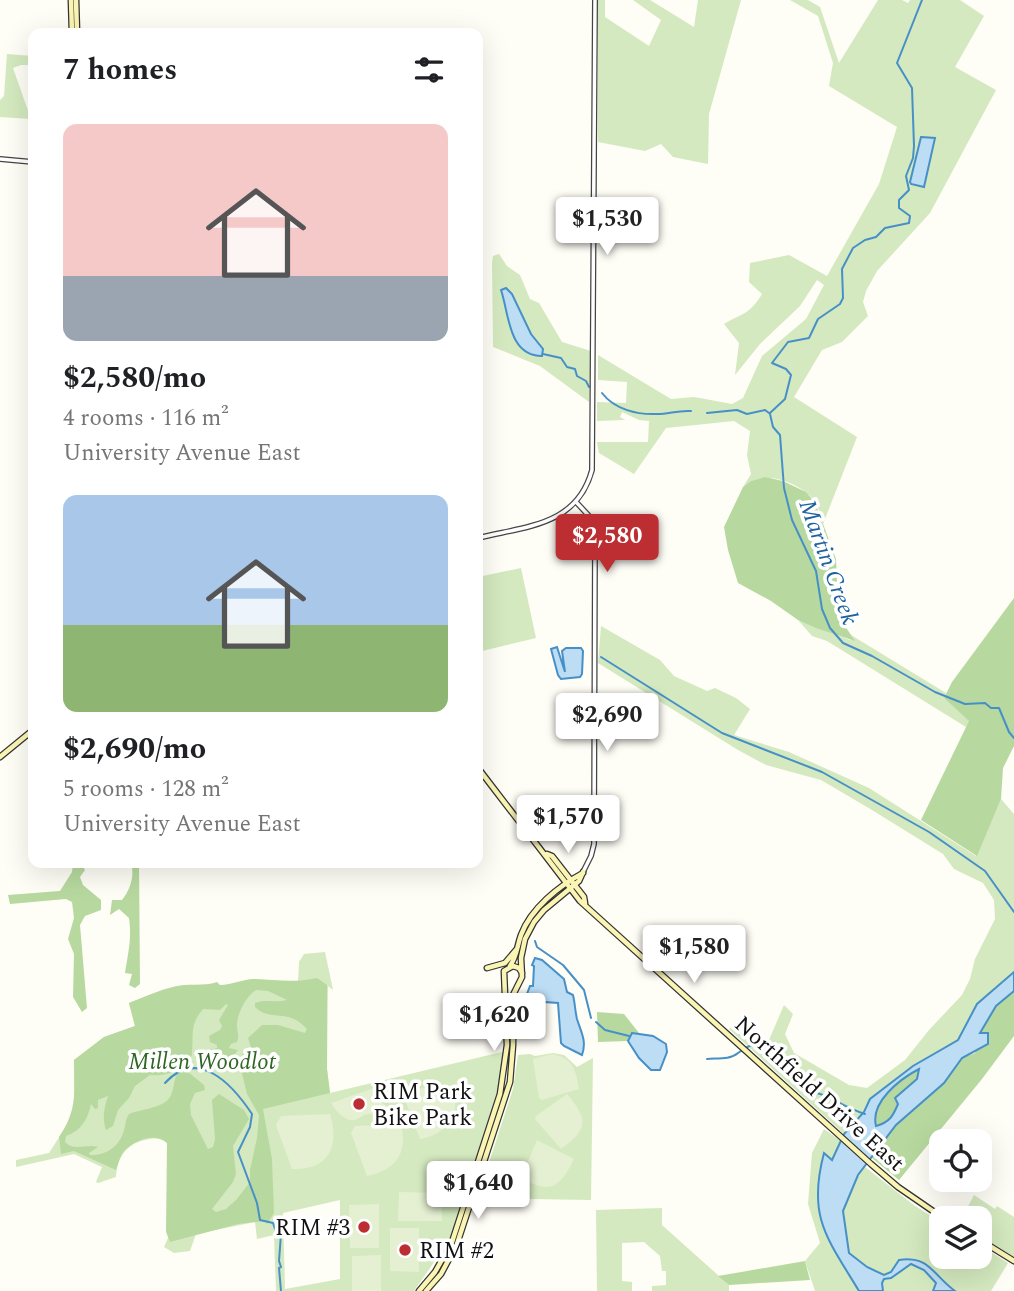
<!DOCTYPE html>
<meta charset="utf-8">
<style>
body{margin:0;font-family:Spectral,serif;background:#f2f2f2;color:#202124;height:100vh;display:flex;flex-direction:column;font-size:26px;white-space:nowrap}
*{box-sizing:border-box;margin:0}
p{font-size:23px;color:#757577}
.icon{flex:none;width:38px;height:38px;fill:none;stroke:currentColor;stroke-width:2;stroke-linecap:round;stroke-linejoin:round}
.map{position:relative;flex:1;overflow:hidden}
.details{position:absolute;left:28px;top:28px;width:455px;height:840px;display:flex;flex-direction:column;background:#fff;border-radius:14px;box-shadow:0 7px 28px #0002}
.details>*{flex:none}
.controls{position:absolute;left:929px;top:1129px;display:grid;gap:14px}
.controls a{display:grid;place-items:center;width:63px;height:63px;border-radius:14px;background:#fff;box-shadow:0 7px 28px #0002;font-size:35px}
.price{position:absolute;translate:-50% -60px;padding:0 16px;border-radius:7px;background:#fff;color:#222;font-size:23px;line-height:46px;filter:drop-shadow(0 2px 4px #0008)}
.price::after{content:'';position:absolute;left:50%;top:42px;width:21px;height:16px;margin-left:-10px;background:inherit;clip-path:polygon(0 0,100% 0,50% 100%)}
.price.current{background:#bc2e31;color:#fff}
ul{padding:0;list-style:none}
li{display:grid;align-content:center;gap:14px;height:371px;padding:0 35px}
li span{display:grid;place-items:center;height:217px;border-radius:14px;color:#555}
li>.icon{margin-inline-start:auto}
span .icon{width:126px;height:126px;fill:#fffc;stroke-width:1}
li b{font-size:30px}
h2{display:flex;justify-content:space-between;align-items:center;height:84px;padding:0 35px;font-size:30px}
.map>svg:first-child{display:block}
.green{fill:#d4e9bf;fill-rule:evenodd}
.forest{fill:#b7d99f;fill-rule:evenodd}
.pitch{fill:#e4f0d1}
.water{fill:#bcddf4;stroke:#4790c7;stroke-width:2;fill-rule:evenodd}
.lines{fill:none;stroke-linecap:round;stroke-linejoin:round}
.stream{stroke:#4790c7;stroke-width:2}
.tertiary-casing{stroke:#444;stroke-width:6}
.secondary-casing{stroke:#333;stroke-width:7}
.tertiary{stroke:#fff;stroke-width:3.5}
.secondary{stroke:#fbf5b4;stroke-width:4.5}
.poi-dot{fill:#bc2e31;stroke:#fff;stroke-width:2.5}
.labels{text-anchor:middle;stroke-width:7;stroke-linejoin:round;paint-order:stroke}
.park-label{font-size:23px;font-style:italic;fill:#2f6723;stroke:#fff}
.poi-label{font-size:23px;fill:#111;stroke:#fff;text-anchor:start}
.street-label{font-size:23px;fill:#111;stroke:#fff}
.water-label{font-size:24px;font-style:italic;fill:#1e639f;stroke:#fff}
</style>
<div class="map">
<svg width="1014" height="1291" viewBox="0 0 1014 1291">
<rect width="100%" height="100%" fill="#fefdf6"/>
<path class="green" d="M 598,0 L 605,0 L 605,17 L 649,46 L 661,20 L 633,0 L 650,0 L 694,27 L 698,0 L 741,0 L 709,114 L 708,164 L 673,157 L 661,144 L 645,151 L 598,142 Z
M 790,0 L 808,0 L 820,7 L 839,63 L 878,0 L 902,0 L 908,3 L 910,0 L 960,0 L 984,16 L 955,67 L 996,90 L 930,213 L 877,271 L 866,291 L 863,302 L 868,316 L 842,342 L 822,350 L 794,397 L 857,437 L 823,524 C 821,517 819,509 816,503 C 807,488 780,476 763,478 C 755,479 749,482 743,487 L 751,474 L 747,455 L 750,431 L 734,421 L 666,428 L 634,474 L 599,453 L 597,442 L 648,442 L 649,421 L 639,420 L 622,412 L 620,417 L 625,420 L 597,421 L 597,402 L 626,403 L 627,382 L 598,380 L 598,355 L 671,399 L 694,397 L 732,404 L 743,398 L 762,356 L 806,319 L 824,285 L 817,280 L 800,306 L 760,344 L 735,375 L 739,343 L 724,324 C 743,313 750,314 762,294 L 749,282 L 750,263 L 789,255 L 827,276 L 879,184 L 897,127 L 829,86 L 833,63 L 818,16 Z
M 7,54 L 33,56 L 33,65 L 21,65 L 13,68 L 31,119 L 0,117 L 0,100 L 4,96 Z
M 499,254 L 507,266 L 520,275 L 530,299 L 539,303 L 562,342 L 591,351 L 589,402 L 540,366 L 493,347 L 492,263 L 493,256 Z
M 521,568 L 536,638 L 478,652 L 478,577 Z
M 798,620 L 850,640 L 854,640 L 851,635 L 946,693 L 944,698 L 970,721 L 966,727 L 827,641 L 812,636 Z
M 601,626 L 660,660 L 674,676 L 707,691 L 715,688 L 736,698 L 750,709 L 734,735 L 789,752 L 869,788 L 976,856 L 1001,799 L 1014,814 L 1014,972 L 977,1004 L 958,1040 L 913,1066 L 870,1099 L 864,1112 L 844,1134 L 729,1029 L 736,1023 L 769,1040 L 784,1005 L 793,1014 L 785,1034 L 794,1053 L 849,1085 L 867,1088 L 905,1060 L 929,1030 L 962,995 L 970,979 L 975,959 L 995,919 L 994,900 L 983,883 L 954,869 L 943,854 L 872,810 L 821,780 L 766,765 L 738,750 L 598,663 Z
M 325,952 L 333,990 L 328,986 L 327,1069 L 330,1093 L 506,1051 L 499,1091 L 450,1239 L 414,1291 L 276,1291 L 274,1235 L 257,1239 L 255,1222 L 196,1234 L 190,1251 L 174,1253 L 164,1247 L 168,1238 L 167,1143 C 160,1137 153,1138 145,1140 C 126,1144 117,1158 116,1177 L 98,1183 L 96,1182 L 102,1167 L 74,1154 L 16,1167 L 16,1160 L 49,1153 L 68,1123 L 74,1109 L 74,1060 L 104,1037 L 135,1026 L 129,1003 L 166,989 L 185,985 L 228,985 L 254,979 L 298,982 L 299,962 L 304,954 ZM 340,1200 L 340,1279 L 285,1289 L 283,1213 Z
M 553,1053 L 564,1055 L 577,1067 L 593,1058 L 591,1200 L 531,1199 L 482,1184 L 513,1089 L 518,1055 L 530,1054 L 535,1056 Z
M 824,1129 L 841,1141 L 832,1161 L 824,1154 C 807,1217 827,1239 859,1291 L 815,1291 L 805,1261 L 820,1243 L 808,1204 L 812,1153 Z
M 865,1167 L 915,1206 L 941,1222 L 942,1256 L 980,1256 L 980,1245 L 1008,1263 L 991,1291 L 955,1291 L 912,1258 L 898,1260 L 891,1272 L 884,1275 L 867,1267 L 849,1253 L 843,1212 L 858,1175 Z
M 974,1195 L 995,1209 L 997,1206 L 1014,1217 L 1014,1257 L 980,1236 L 980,1218 L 962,1218 Z
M 662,1208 L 662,1225 L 729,1285 L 729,1291 L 652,1291 L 652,1286 L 666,1285 L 666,1271 L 662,1271 L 660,1256 L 644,1242 L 622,1243 L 622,1281 L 632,1282 L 632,1291 L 597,1291 L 596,1210 Z
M 911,1264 L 924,1270 L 936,1283 L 933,1291 L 883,1291 L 882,1283 L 884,1279 L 891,1278 Z"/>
<path class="forest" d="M 765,477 L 783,481 L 806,492 L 815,502 L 836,559 L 837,581 L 843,593 L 841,611 L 845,626 L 855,641 L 816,628 L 798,620 L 771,601 L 738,583 L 728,550 L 724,527 L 743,487 L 751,481 Z
M 1014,598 L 1014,746 L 1003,768 L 1001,799 L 977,856 L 921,820 L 969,721 L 944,698 L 952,682 Z
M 73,863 L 81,863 L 85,870 L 80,877 L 83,885 L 101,900 L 101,910 L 85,916 L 80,925 L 87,1008 L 82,1012 L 73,997 L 74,954 L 68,939 L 74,918 L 72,902 L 66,899 L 10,904 L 8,895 L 60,891 L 72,872 Z
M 131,863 L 139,863 L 140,984 L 135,988 L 129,985 L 132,974 L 125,973 C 128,953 132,939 129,918 L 119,909 L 110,915 L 112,900 L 122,900 C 130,890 135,876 131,863 Z
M 317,978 L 327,985 L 327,1069 L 330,1093 L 263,1109 L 272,1159 L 274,1213 L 267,1224 L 265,1221 L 238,1224 L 170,1242 L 166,1232 L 167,1143 C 154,1131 130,1142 122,1154 C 119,1159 118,1165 116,1170 L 74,1151 L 61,1154 L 59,1137 C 78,1109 74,1092 74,1060 L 104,1037 L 135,1026 L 129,1003 C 147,996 165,987 184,985 C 195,984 207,986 217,982 L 220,985 C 232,985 243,979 254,979 C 276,980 295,983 317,978 ZM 256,990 L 268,991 L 287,1000 C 276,1003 267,999 255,1003 L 255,1007 C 272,1023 287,1007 307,1029 L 305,1033 L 278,1025 L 262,1025 L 248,1038 L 252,1051 L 244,1052 L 239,1061 L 247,1094 L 259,1115 L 257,1138 L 250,1170 L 250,1182 L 236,1200 L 226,1209 L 216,1212 L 212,1209 L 233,1182 L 236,1174 L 233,1146 L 249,1119 L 244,1110 L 219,1094 L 212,1100 L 215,1139 L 213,1147 L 208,1149 L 191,1115 L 190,1104 L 195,1093 L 205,1090 L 204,1085 L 188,1072 L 178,1073 C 173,1080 175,1086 171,1095 C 166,1108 141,1109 129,1114 C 125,1120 126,1124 124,1130 C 120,1146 106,1156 90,1155 L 89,1153 L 98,1147 C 87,1143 75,1152 65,1142 L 66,1136 C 81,1131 88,1119 91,1104 L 95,1109 L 98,1108 L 98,1100 L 108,1096 C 104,1108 102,1118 106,1130 L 113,1126 L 118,1110 L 129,1098 L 135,1086 L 150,1075 C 163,1077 191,1070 192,1053 C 194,1033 189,1026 203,1009 L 220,1010 L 226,1004 L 228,1005 L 219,1020 L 222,1026 L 220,1030 L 209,1036 L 210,1042 L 217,1045 L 217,1048 L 204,1051 L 200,1058 C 216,1064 228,1065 238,1050 L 229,1048 L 231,1044 L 237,1042 C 240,1035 237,1033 237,1025 C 237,1014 246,996 256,990 Z
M 1014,991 L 1014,1036 L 982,1079 L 899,1180 L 872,1158 L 896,1125 L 944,1083 L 962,1058 L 975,1053 L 980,1034 L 996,1006 Z
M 597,1012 L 624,1014 L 639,1033 L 632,1034 L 628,1041 L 598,1042 Z
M 919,1069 L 917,1079 L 895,1098 L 898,1104 C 893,1116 890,1122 876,1127 C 870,1101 900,1080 919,1069 Z
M 805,1261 L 810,1280 L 729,1285 L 718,1276 Z"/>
<path class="pitch" d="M 552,1054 C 573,1058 576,1070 579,1089 L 542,1100 L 539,1098 L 533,1059 Z
M 454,1087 C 460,1114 448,1135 420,1139 L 403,1095 L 407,1089 Z
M 374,1088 L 379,1089 L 383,1104 L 396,1110 L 394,1116 C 385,1119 379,1115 371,1114 C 362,1113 361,1119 354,1120 C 345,1122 335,1110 331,1103 Z
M 567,1094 C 588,1119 589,1129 561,1149 L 535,1119 L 536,1116 Z
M 330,1114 C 340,1146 329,1171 292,1169 L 276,1125 L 281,1116 Z
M 401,1124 C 408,1153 396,1170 367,1176 L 351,1133 L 355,1126 Z
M 537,1140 L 574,1159 C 559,1189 551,1194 521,1178 Z
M 399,1192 L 442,1193 L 442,1221 L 398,1221 Z
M 379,1204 L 379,1248 L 350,1248 L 349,1205 Z
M 390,1228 L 419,1228 L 419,1272 L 390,1271 Z
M 381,1255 L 381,1291 L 352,1291 L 352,1256 Z"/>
<path class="water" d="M 921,137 L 935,138 L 924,187 L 911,184 L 910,182 Z
M 506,288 L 512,294 L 531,334 L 543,349 L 542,356 C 508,356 509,313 501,290 Z
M 557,647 L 565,672 L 562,651 L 566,648 L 581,648 L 583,651 L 582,674 L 580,677 L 561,679 L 558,675 L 551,649 Z
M 535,958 L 542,960 L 564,979 L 567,992 L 573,995 C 575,1003 575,1011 577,1019 C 581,1032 587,1041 582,1055 L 564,1046 L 561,1043 L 558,1003 L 530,1001 L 527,994 L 530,986 L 533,986 L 534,966 L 532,965 Z
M 1014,972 L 1014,991 L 996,1006 L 980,1033 L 988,1033 L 988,1044 L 962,1058 L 944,1083 L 896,1125 L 858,1175 L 843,1211 L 849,1253 L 867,1267 L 884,1275 L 891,1272 L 899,1260 C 929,1255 933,1275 955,1291 L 933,1291 L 936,1283 L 924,1270 L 911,1264 L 891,1278 L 884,1279 L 882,1283 L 883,1291 L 859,1291 C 827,1238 807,1217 824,1153 L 832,1160 L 844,1134 L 864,1112 L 870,1099 L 913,1066 L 958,1040 L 977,1004 ZM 919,1069 L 917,1079 L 895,1098 L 898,1104 C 893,1116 890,1122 876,1126 C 870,1102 900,1079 919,1069 Z
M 632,1033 L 653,1036 L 666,1044 L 667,1052 L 660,1070 L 651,1070 L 639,1058 L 628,1041 Z"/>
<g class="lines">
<path class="stream" d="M 543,354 L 561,358 L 567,367 L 575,369 L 577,376 L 586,381 L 589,387
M 602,393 C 614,409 637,415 657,414 C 669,414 678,410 691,411
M 707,413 L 737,410 L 747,414 L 765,410 L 769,413
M 770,413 L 785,399 L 791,375 L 786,369 L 772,363 L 788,342 L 809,338 L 818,319 L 840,304 L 843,298 L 842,269 L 853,248 L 865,240 L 876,237 L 885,228 L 909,223 L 910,216 L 899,208 L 899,200 L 909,190 L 906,176 L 913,158 L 914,146 L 912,88 L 897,63 L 922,0
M 770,414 L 773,427 L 780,435 L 784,488 L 792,520 L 816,571 L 822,609 L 830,628 L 843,643 L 872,656 L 935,692 L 965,704 L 985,703 L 991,708 L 999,708 L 1009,732 L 1014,738
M 601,657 L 722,733 L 822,772 L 929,832 L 985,871 L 1014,912
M 535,941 L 537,947 L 563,965 L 584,990 L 591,1018
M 596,1022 L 605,1030 L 629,1036
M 707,1059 C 717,1058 730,1060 738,1053 C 745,1048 746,1047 754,1044 L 766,1051 L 776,1067
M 784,1071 L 790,1075
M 165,1083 C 198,1047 232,1084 252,1114 L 250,1127 L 238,1152 L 257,1203 L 260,1220 L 273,1223 L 275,1229 L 281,1234 L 279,1261 L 281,1267 L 279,1268 L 281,1291
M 807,1088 C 814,1094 821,1093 828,1097 C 840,1103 852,1110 865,1114"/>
<defs>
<path id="tertiary" d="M 0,159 L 33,162
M 577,503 L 590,517 L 595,532 L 594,844 L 591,856 L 583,872
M 478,538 C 526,526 577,526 592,470 L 595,0"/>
<path id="secondary" d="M 71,0 L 72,33
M 76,0 L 77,33
M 0,757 L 33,730
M 478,768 L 580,901 L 871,1164 L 898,1187 L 943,1218
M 547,854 L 552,856 L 584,897 L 585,903
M 510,966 C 517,956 517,946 521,935 C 531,908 559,886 583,873
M 487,968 L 505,963 L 516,950
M 980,1240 L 1014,1261
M 419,1291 L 435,1272 L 452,1242 L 500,1094 L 507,1045 L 504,971 L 513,966 L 519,968 L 522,973
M 426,1291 L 441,1274 L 457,1244 L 510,1082 L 513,1045 L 513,995 L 522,977 L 521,958 L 525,939 L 534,922 L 544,910 L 579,881 L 583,872"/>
</defs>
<use href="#tertiary" class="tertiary-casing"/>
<use href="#secondary" class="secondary-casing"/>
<use href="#tertiary" class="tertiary"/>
<use href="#secondary" class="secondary"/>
</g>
<g class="poi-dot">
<circle cx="359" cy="1104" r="7"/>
<circle cx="364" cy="1227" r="7"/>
<circle cx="405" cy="1250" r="7"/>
</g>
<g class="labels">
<g class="park-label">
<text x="202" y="1069">Millen Woodlot</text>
</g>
<g class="poi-label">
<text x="373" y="1099">RIM Park<tspan x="373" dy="26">Bike Park</tspan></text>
<text x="350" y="1235" text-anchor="end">RIM #3</text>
<text x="419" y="1258">RIM #2</text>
</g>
<g class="street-label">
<text transform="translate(820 1093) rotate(42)" y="8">Northfield Drive East</text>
</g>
<g class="water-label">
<text transform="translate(829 562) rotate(70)" y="8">Martin Creek</text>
</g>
</g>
</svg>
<div class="controls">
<a><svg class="icon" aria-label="locate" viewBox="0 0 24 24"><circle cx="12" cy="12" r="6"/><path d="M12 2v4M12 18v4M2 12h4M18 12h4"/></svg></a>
<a><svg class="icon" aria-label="layers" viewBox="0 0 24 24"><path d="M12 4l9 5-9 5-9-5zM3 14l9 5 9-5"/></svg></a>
</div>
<b class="price" style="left:607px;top:257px">$1,530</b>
<b class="price current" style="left:607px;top:574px">$2,580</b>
<b class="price" style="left:607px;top:753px">$2,690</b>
<b class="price" style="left:568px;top:855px">$1,570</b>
<b class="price" style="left:694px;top:985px">$1,580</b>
<b class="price" style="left:494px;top:1053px">$1,620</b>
<b class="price" style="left:478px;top:1221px">$1,640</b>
<section class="details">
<h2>7 homes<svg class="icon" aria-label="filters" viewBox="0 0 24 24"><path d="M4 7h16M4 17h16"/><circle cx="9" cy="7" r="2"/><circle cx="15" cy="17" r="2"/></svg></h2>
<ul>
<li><span style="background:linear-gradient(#f6c9c9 70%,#9aa5b1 0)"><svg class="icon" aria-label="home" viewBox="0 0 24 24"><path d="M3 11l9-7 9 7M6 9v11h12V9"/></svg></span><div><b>$2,580/mo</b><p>4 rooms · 116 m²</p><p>University Avenue East</p></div></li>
<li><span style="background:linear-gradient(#a9c7e8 60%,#8fb573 0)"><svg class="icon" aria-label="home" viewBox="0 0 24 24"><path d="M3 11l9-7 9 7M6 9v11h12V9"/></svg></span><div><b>$2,690/mo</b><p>5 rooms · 128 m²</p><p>University Avenue East</p></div></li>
</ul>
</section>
</div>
